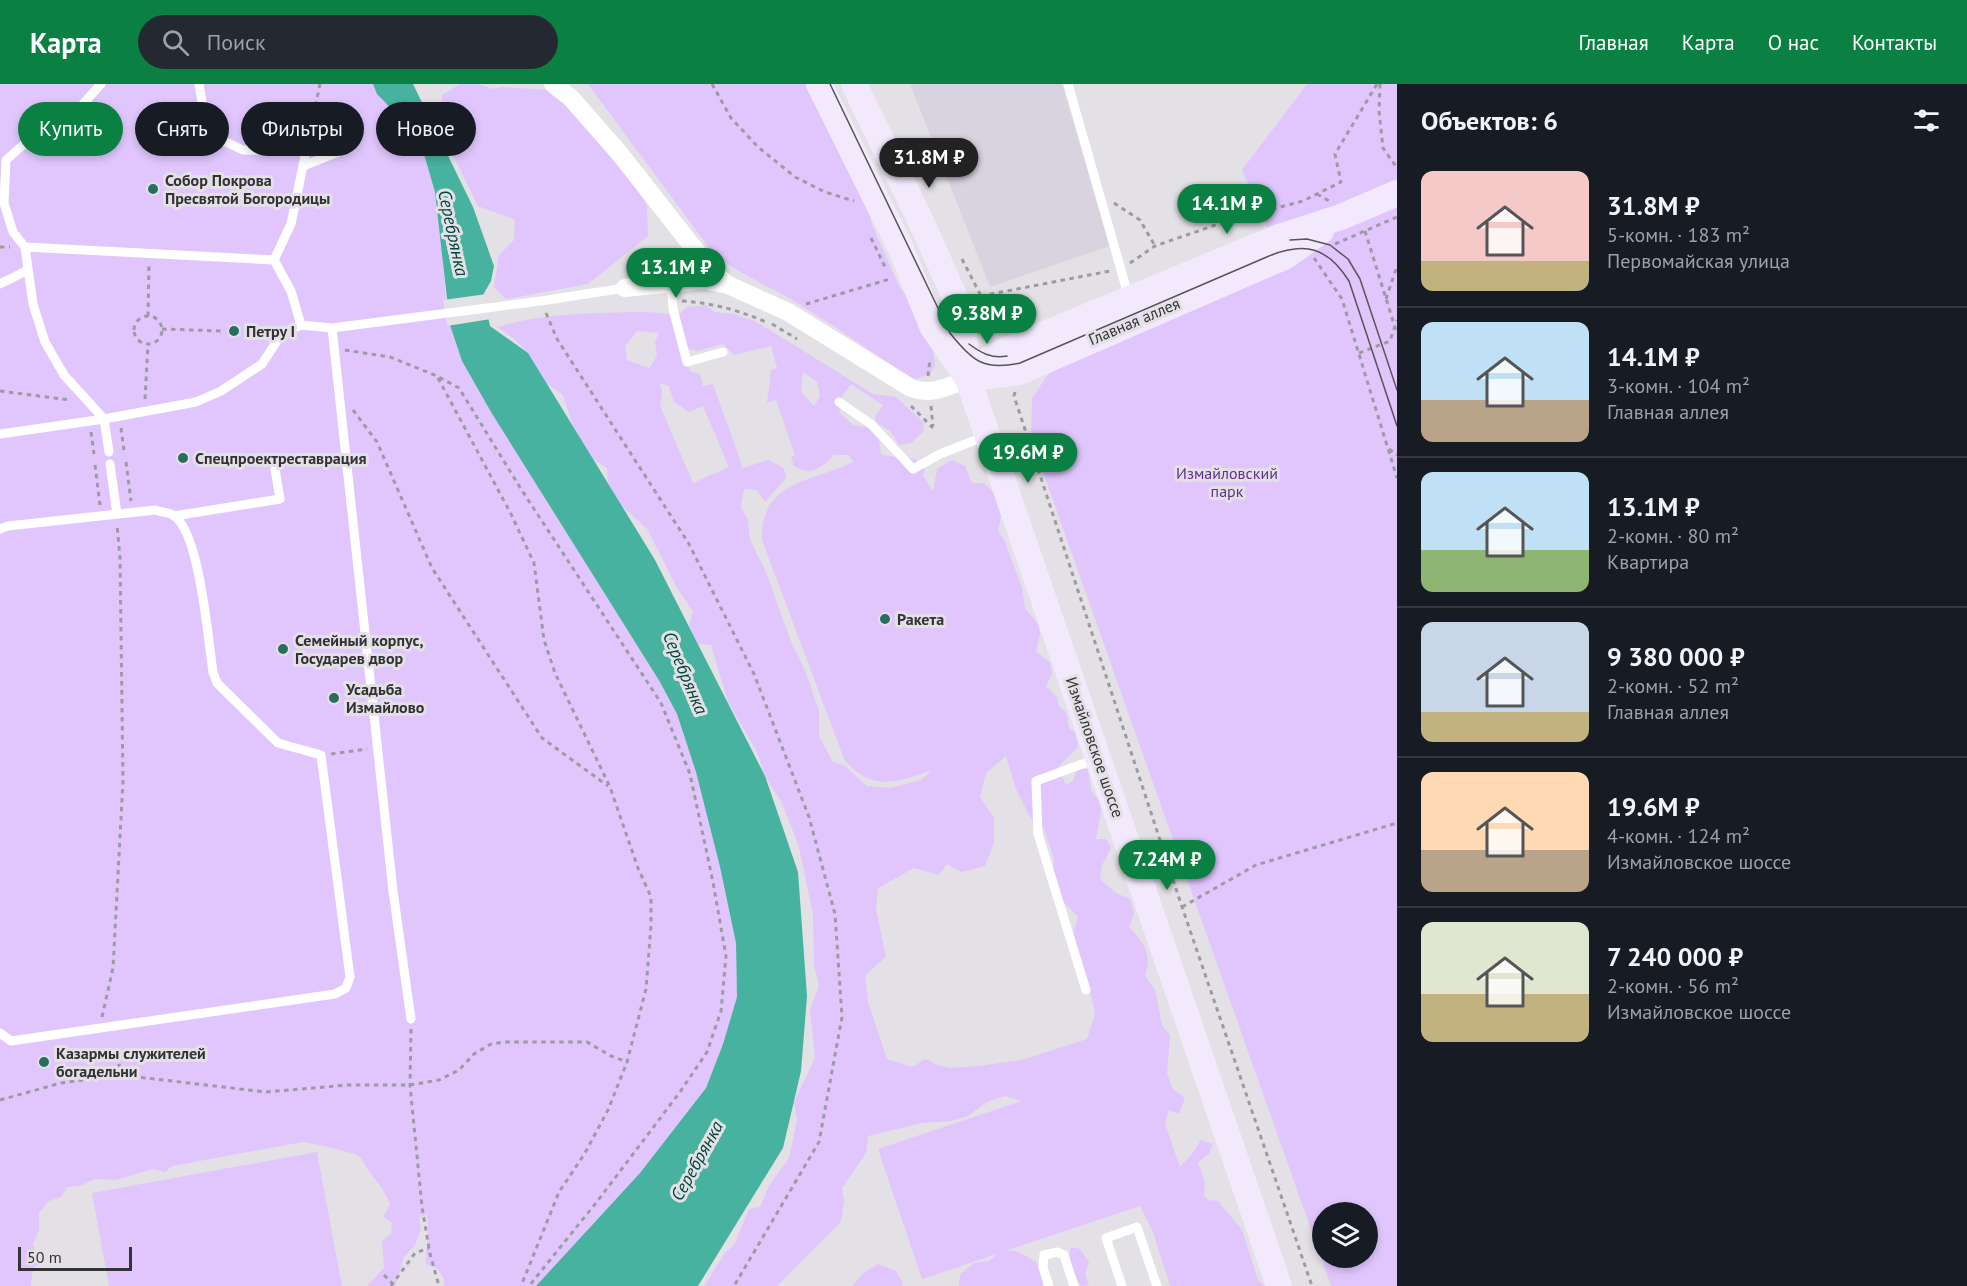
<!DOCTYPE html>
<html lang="ru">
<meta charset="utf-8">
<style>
body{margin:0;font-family:"PT Sans",sans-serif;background:#242831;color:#f1f3f6;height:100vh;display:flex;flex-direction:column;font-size:22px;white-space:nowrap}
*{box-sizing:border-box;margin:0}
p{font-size:20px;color:#9ea1a6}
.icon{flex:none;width:33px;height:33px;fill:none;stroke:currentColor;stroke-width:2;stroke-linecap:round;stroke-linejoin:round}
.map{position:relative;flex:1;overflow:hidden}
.side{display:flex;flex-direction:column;background:#171b24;width:570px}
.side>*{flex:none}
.guide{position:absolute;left:18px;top:18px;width:570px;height:54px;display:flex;gap:12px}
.controls{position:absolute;left:1312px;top:1118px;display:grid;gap:12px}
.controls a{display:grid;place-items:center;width:66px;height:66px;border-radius:50%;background:#171b24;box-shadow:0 3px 9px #0003;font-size:30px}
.scale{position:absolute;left:18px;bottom:15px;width:114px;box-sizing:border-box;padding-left:6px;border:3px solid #333234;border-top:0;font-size:16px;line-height:21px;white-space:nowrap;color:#333234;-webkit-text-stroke:4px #e3e0e6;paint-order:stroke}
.price{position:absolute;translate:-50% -51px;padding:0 14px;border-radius:21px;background:#0b8043;color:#fff;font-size:20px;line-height:39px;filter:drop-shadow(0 2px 3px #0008)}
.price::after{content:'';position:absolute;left:50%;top:36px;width:18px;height:14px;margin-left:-9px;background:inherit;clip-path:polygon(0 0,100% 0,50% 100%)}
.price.current{background:#222;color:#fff}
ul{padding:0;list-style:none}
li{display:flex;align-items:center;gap:18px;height:150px;padding:0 24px}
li+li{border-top:2px solid #363941}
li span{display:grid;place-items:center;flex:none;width:168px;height:120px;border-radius:12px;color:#555}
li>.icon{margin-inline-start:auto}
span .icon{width:72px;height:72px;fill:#fffc;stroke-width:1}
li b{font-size:26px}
h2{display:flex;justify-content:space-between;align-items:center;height:72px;padding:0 24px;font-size:26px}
.pill{padding:0 21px;border-radius:27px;background:#171b24;box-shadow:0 3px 9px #0003;font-size:21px;line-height:54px}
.pill.current{background:#0b8043;color:#fff}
header{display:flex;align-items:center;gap:36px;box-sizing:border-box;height:84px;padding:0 30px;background:#0b8043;color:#fff}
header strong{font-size:28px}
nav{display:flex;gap:33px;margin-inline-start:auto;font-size:21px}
.search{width:420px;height:54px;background:#242831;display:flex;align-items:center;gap:15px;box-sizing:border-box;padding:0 21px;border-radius:33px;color:#9ea1a6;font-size:22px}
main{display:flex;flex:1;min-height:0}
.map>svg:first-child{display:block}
.built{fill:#d9d3e0}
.green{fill:#e0c6fd;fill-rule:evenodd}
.water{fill:#47b29f}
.pier{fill:#e3e0e6}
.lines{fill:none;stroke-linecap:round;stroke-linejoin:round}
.path{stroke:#9d9ba0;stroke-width:3;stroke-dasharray:4.5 4.5;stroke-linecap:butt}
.lane{stroke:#fff;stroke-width:9}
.street{stroke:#fff;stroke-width:18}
.secondary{stroke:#f2e9fd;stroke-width:26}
.tram{stroke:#565558;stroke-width:1.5}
.poi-dot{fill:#286d60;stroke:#e3e0e6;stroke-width:2}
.labels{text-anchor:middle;stroke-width:6;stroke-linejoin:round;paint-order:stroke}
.poi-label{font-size:16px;font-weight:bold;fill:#333234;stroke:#e3e0e6;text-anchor:start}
.street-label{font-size:16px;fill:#333234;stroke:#e3e0e6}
.park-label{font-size:16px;fill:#652e91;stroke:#e3e0e6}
.water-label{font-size:18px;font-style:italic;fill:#02453b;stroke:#e3e0e6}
</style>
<header>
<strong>Карта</strong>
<div class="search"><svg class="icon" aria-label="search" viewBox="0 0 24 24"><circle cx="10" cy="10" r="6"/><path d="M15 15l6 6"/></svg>Поиск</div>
<nav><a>Главная</a><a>Карта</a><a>О нас</a><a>Контакты</a></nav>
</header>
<main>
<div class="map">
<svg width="1397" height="1202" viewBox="0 0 1397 1202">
<rect width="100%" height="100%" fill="#e3e0e6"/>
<path class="built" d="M 910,0 L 1062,0 L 1110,162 L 990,203 Z"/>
<path class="green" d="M 0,0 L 373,0 L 378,10 L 419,53 L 435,108 L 441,154 L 446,216 L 487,210 L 491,235 L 450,241 L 462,277 L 491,328 L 660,598 L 677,630 L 696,688 L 720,783 L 736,859 L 737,913 L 723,960 L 706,1004 L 640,1089 L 536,1202 L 444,1202 L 444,1195 L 438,1185 L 426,1180 C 425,1163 430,1148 427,1131 L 419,1133 L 421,1145 L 415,1161 L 404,1173 L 395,1202 L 367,1202 L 384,1184 L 382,1157 L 391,1150 L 392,1138 L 383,1133 L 390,1120 L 382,1104 L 368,1086 L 361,1074 L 355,1070 L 329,1063 L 303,1058 L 172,1082 L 165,1088 L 153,1085 L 116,1096 L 95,1095 L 80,1102 L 67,1103 L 61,1113 L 49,1117 L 39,1129 L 39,1146 L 33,1160 L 39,1181 L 33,1183 L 31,1202 L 0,1202 Z
M 460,0 L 478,0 L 493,5 L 502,3 L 549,6 L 579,29 L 631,92 L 647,122 L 648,152 L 588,200 L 506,215 L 494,203 L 499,171 L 514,156 L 515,136 L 478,122 L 444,53 L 442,11 Z
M 588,0 L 814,0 L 865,109 L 872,141 L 899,202 L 917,229 L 933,267 L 935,281 L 930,290 L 917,295 L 911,294 C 871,268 833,240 792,216 C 764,199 733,188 710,165 Z
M 1307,0 L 1397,0 L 1397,1202 L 1331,1202 L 1031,354 L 1032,314 L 1050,288 L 1269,148 L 1242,86 ZM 1323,1128 L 1368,1128 L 1368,1173 L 1323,1173 Z
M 706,221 L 714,228 L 734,230 L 755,237 L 873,310 L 896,313 L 924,339 L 923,348 L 911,359 L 899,361 L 890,347 L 876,338 L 875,333 L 883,321 L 851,300 L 842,312 L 839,328 L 853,341 L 867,343 L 879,356 L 881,371 L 898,373 L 908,378 L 911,374 L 921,378 L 925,385 L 923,391 L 933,408 L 937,385 L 952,376 L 965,382 L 972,399 L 984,399 L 999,414 L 1001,432 L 998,447 L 1005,458 L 1022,504 L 1025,524 L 1038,540 L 1040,549 L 1036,568 L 1050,578 L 1052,590 L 1046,602 L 1057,613 L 1059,623 L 1066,628 L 1069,644 L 1075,648 L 1078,663 L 1058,683 L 1066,701 L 1073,697 L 1077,685 L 1088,685 L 1091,706 L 1102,721 L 1096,755 L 1106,755 L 1111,764 L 1102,781 L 1100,795 L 1116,809 L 1130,815 L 1134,830 L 1129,843 C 1143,858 1153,870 1145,891 L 1155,906 L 1162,941 L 1170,951 L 1167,989 L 1172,1004 L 1185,1014 L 1179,1030 L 1169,1026 L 1165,1040 L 1180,1083 L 1191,1071 L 1201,1056 L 1213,1060 L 1209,1070 L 1198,1078 L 1205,1098 L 1204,1112 L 1209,1116 L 1218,1117 L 1242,1146 L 1258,1196 L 1265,1202 L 1170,1202 L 1153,1148 L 1140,1122 L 1005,1167 L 1017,1167 L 1036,1178 L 1043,1199 L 1042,1202 L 959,1202 L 960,1190 L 974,1179 L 989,1177 L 997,1170 L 922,1195 L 878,1065 L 1022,1017 L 1005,1012 L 987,1018 L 968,1032 L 951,1037 L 922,1039 L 868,1052 L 866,1069 L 842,1104 L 844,1117 L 841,1138 L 777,1202 L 704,1202 L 725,1169 L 734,1161 L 749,1125 L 760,1123 L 769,1102 L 789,1074 L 797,1036 L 794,1018 L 815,974 L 810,926 L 819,901 L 814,882 L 813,831 L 799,763 L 782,719 L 765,692 L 757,668 L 728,618 L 711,561 L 697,560 L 689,542 L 693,527 L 677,504 L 647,445 L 621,421 L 608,399 L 607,384 L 592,375 L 573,342 L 563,311 L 546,299 L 528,269 L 513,254 L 497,243 C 543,229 594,229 642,228 C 655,228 667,231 679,230 L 687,223 ZM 637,247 L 659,249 L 655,258 L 657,272 L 649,284 L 627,276 L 625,262 ZM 684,255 L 689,265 L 698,267 L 723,260 L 734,271 L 771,262 L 777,284 L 771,286 L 767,319 L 776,316 L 795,371 L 791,373 L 794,382 C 813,393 820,384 834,371 L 849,371 L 853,378 C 812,398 760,397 762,456 L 844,675 C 871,708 897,699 932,686 L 921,696 L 890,704 L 867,702 L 845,682 L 833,678 L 819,652 L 819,627 L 806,589 L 790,555 L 766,488 L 750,456 L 748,436 L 741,423 L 744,405 L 757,406 L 765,418 L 786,394 L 784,384 L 768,376 L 743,384 L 713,300 L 703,302 L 700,290 L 689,287 ZM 803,288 L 817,298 L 820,312 L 814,322 L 801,308 ZM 660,299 L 669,302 L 674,318 L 689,328 L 703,322 L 729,383 L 693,399 L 660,322 L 662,309 ZM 1006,672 L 1016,705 L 1031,735 L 1044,745 L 1054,775 L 1053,793 L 1061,815 L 1078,833 L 1073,850 L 1090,906 L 1095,930 L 1087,955 L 1022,976 L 978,982 L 950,984 L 937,981 L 926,975 L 912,983 L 887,975 L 868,918 L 865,891 L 886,873 L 876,825 L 878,804 L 914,784 L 939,791 L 947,780 L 962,788 L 985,782 L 994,759 L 994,734 L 980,713 L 986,689 Z
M 317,1068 L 342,1202 L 109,1202 L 92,1109 Z
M 1071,1163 L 1080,1165 L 1089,1178 L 1085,1189 L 1089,1201 L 1081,1202 C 1074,1191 1067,1176 1071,1163 Z
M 878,1180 L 896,1187 L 903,1199 L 902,1202 L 852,1202 L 864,1189 Z"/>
<path class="water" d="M 373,0 L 413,0 L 473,123 L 494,182 L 491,197 L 483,211 L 490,242 L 528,269 L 655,476 L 765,692 L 798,788 L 807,912 L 801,987 L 783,1064 L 698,1202 L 536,1202 L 640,1089 L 706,1004 L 723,960 L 737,913 L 736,859 L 720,783 L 696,688 L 677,630 L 660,598 L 491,328 L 462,277 L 450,241 L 435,108 L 419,53 L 377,10 Z"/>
<path class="pier" d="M 487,210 L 491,235 L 447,242 L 443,216 Z"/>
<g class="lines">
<path class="path" d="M 712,0 L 731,34 L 758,63 L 795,93 L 825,108 L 854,117
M 1380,0 L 1379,27 L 1383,64 L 1397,84
M 308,57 L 320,0
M 1317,110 L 1329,117
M 1114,119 L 1140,136 L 1155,162
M 1365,147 L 1397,250
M 871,154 L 885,183
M 1335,160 L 1397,133
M 0,163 L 10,163
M 1314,174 L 1342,215 L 1397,394
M 962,175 L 981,212 L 1005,237 L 1007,243
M 1130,179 L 1155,162 L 1227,137 L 1303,117 L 1341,98 L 1335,70 L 1377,0
M 981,212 L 1110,187
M 1386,215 L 1397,182
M 682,217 C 712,219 738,226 766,238
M 806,220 L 890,195
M 546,229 L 557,255 L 689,460 L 754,590 L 809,733 L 835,830 L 842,933 L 819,1058 L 734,1202
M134 246a14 14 0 1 1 28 0a14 14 0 1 1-28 0Z
M 148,232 L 149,179
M 772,240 L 797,255
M 162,245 L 222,247
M 244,247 L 268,248
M 345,266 L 390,273 L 437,292 L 459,304 L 521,405 L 661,619 L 690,690 L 713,798 L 726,872 L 721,927 L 707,968 L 680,1008 L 596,1119 L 529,1202
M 1359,269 L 1390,257 L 1397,236
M 928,292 L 930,275
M 438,294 L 510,428 L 534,479 L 544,556 L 555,589 L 610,703 L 638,784 L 651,813 L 651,841 L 646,905 L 627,978 L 608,1026 L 585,1069 L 559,1108 L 521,1202
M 0,307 L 70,316
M 1015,308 L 1014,312 L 1182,823 L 1312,1202
M 145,315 L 148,260
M 911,322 L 933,344
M 931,322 L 933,342
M 353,326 L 377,358 L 432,484 L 542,654 L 608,702
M 121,344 L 124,366
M 91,348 L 94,370
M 1389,365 L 1397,371
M 126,378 L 131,417
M 95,381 L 100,421
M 331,670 L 367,665
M 1182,823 L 1256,781 L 1397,739
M 102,933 L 113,884 L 123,697 L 120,474 L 117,440
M 411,945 L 410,1001 L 422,1123 L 430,1170 L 439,1202
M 118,971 L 120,990
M 89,975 L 92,995
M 0,1016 L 61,999 L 120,991 L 266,1008 L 348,1001 L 410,1001 L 439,996 L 459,986 L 474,970 L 491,960 L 505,958 L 587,958 L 611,972 L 627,978
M 384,1191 L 393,1200
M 391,1202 L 415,1169 L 429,1164"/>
<path class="lane" d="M 101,0 L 64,41 L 23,61 L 6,76 L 4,119 L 13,148 L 25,163 L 33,220 L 45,258 L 64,291 L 104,335 L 109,368
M 199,0 L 204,30 L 213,52 L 243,66 L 306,67 L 291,140 L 274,176
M 1068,0 L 1129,214
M 303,82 L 346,65
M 25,163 L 274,176
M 274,176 L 291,207 L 301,241
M 671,198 L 673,225 L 687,278 L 723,268
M 0,200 L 28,186
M 332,244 L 393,807 L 411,935
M 839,318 L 872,341 L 913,385 L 940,370 L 986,352
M 0,350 L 104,335 L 196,318 L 221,307 L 262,280 L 282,249 L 301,241 L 332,244 L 541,217 L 625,204
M 110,380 L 117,430
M 174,432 L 280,415 L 275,385
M 0,445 L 8,442 L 155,426 C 160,428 168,428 173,431 C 200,447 208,557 213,588 L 217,599 L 278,659 L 321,671 L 350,893 L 346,904 L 335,910 L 11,957 L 0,949
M 1086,906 L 1038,750 L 1036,697 L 1096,675
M 1049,1202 L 1043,1183 L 1044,1171 L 1057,1168 L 1064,1171 L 1074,1202
M 1122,1202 L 1106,1154 L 1137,1143 L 1157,1202"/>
<path class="street" d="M 553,0 L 571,14 L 620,70 L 689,158 L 716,191 L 728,201
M 625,204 L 704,196 L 728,201 L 788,228 L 911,304 C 931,312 949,302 968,295"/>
<path class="secondary" d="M 819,0 L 901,165 L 932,242 L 968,295 L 1279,1202
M 854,0 L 925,146 L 962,230 L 968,293
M 968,295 L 989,275 L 1013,263 L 1279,153 L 1341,133 L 1397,109
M 968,295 L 1019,288 L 1286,172 L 1321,147"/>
<path class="tram" d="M 830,0 L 950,249 C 972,277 984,287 1020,279 L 1269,172 C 1306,157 1328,164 1349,197 L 1397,342
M 1290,156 L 1307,155 L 1330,161 L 1348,175 L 1360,195 L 1397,306
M 969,260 C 981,269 992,275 1007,272"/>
</g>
<g class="poi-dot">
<circle cx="153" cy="105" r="6"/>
<circle cx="234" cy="247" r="6"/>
<circle cx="183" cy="374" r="6"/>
<circle cx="885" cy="535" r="6"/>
<circle cx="283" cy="565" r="6"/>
<circle cx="334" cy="614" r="6"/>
<circle cx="44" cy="978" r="6"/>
</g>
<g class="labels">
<g class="poi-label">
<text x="165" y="102">Собор Покрова<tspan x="165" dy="18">Пресвятой Богородицы</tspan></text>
<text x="246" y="253">Петру I</text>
<text x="195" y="380">Спецпроектреставрация</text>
<text x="897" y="541">Ракета</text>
<text x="295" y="562">Семейный корпус,<tspan x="295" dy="18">Государев двор</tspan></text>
<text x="346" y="611">Усадьба<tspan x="346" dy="18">Измайлово</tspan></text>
<text x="56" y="975">Казармы служителей<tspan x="56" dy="18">богадельни</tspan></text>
</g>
<g class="street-label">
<text transform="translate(1134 237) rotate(-23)" y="6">Главная аллея</text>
<text transform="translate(1095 663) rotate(71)" y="6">Измайловское шоссе</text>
</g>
<g class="park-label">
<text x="1227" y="395">Измайловский<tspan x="1227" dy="18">парк</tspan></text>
</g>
<g class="water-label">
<text transform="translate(453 149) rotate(78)" y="6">Серебрянка</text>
<text transform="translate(685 589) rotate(67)" y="6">Серебрянка</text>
<text transform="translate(697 1077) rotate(-61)" y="6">Серебрянка</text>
</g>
</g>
</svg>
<div class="controls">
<a><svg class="icon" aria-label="layers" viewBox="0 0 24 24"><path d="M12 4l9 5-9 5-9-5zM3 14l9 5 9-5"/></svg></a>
</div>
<div class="scale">50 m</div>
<b class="price current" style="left:929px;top:105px">31.8M ₽</b>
<b class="price" style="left:1227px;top:151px">14.1M ₽</b>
<b class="price" style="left:676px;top:215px">13.1M ₽</b>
<b class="price" style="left:987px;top:261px">9.38M ₽</b>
<b class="price" style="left:1028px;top:400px">19.6M ₽</b>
<b class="price" style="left:1167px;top:807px">7.24M ₽</b>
<div class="guide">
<a class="pill current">Купить</a>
<a class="pill">Снять</a>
<a class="pill">Фильтры</a>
<a class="pill">Новое</a>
</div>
</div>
<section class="side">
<h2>Объектов: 6<svg class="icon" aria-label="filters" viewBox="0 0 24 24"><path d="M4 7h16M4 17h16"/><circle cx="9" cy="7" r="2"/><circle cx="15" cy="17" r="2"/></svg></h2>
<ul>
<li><span style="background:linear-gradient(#f6c9c9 75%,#c2b280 0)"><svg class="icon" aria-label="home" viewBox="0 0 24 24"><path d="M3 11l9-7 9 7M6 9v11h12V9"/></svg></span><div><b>31.8M ₽</b><p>5-комн. · 183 m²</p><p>Первомайская улица</p></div></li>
<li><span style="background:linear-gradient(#bfe0f5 65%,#b9a48a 0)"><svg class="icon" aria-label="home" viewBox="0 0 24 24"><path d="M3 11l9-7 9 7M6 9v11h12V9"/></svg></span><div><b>14.1M ₽</b><p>3-комн. · 104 m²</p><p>Главная аллея</p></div></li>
<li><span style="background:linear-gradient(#bfe0f5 65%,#8fb573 0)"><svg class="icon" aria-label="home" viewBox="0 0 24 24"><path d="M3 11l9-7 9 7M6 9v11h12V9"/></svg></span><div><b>13.1M ₽</b><p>2-комн. · 80 m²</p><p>Квартира</p></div></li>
<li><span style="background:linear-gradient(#c9d6e8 75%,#c2b280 0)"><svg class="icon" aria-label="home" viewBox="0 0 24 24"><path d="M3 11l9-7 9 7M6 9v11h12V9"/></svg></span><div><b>9 380 000 ₽</b><p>2-комн. · 52 m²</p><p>Главная аллея</p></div></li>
<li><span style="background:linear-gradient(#ffd9b3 65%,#b9a48a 0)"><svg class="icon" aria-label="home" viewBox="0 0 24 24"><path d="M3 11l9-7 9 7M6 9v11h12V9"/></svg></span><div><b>19.6M ₽</b><p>4-комн. · 124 m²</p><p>Измайловское шоссе</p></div></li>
<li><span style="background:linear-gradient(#dfe7d0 60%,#c2b280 0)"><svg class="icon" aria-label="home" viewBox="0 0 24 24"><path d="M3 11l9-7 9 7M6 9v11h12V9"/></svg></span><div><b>7 240 000 ₽</b><p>2-комн. · 56 m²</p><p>Измайловское шоссе</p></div></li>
</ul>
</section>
</main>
